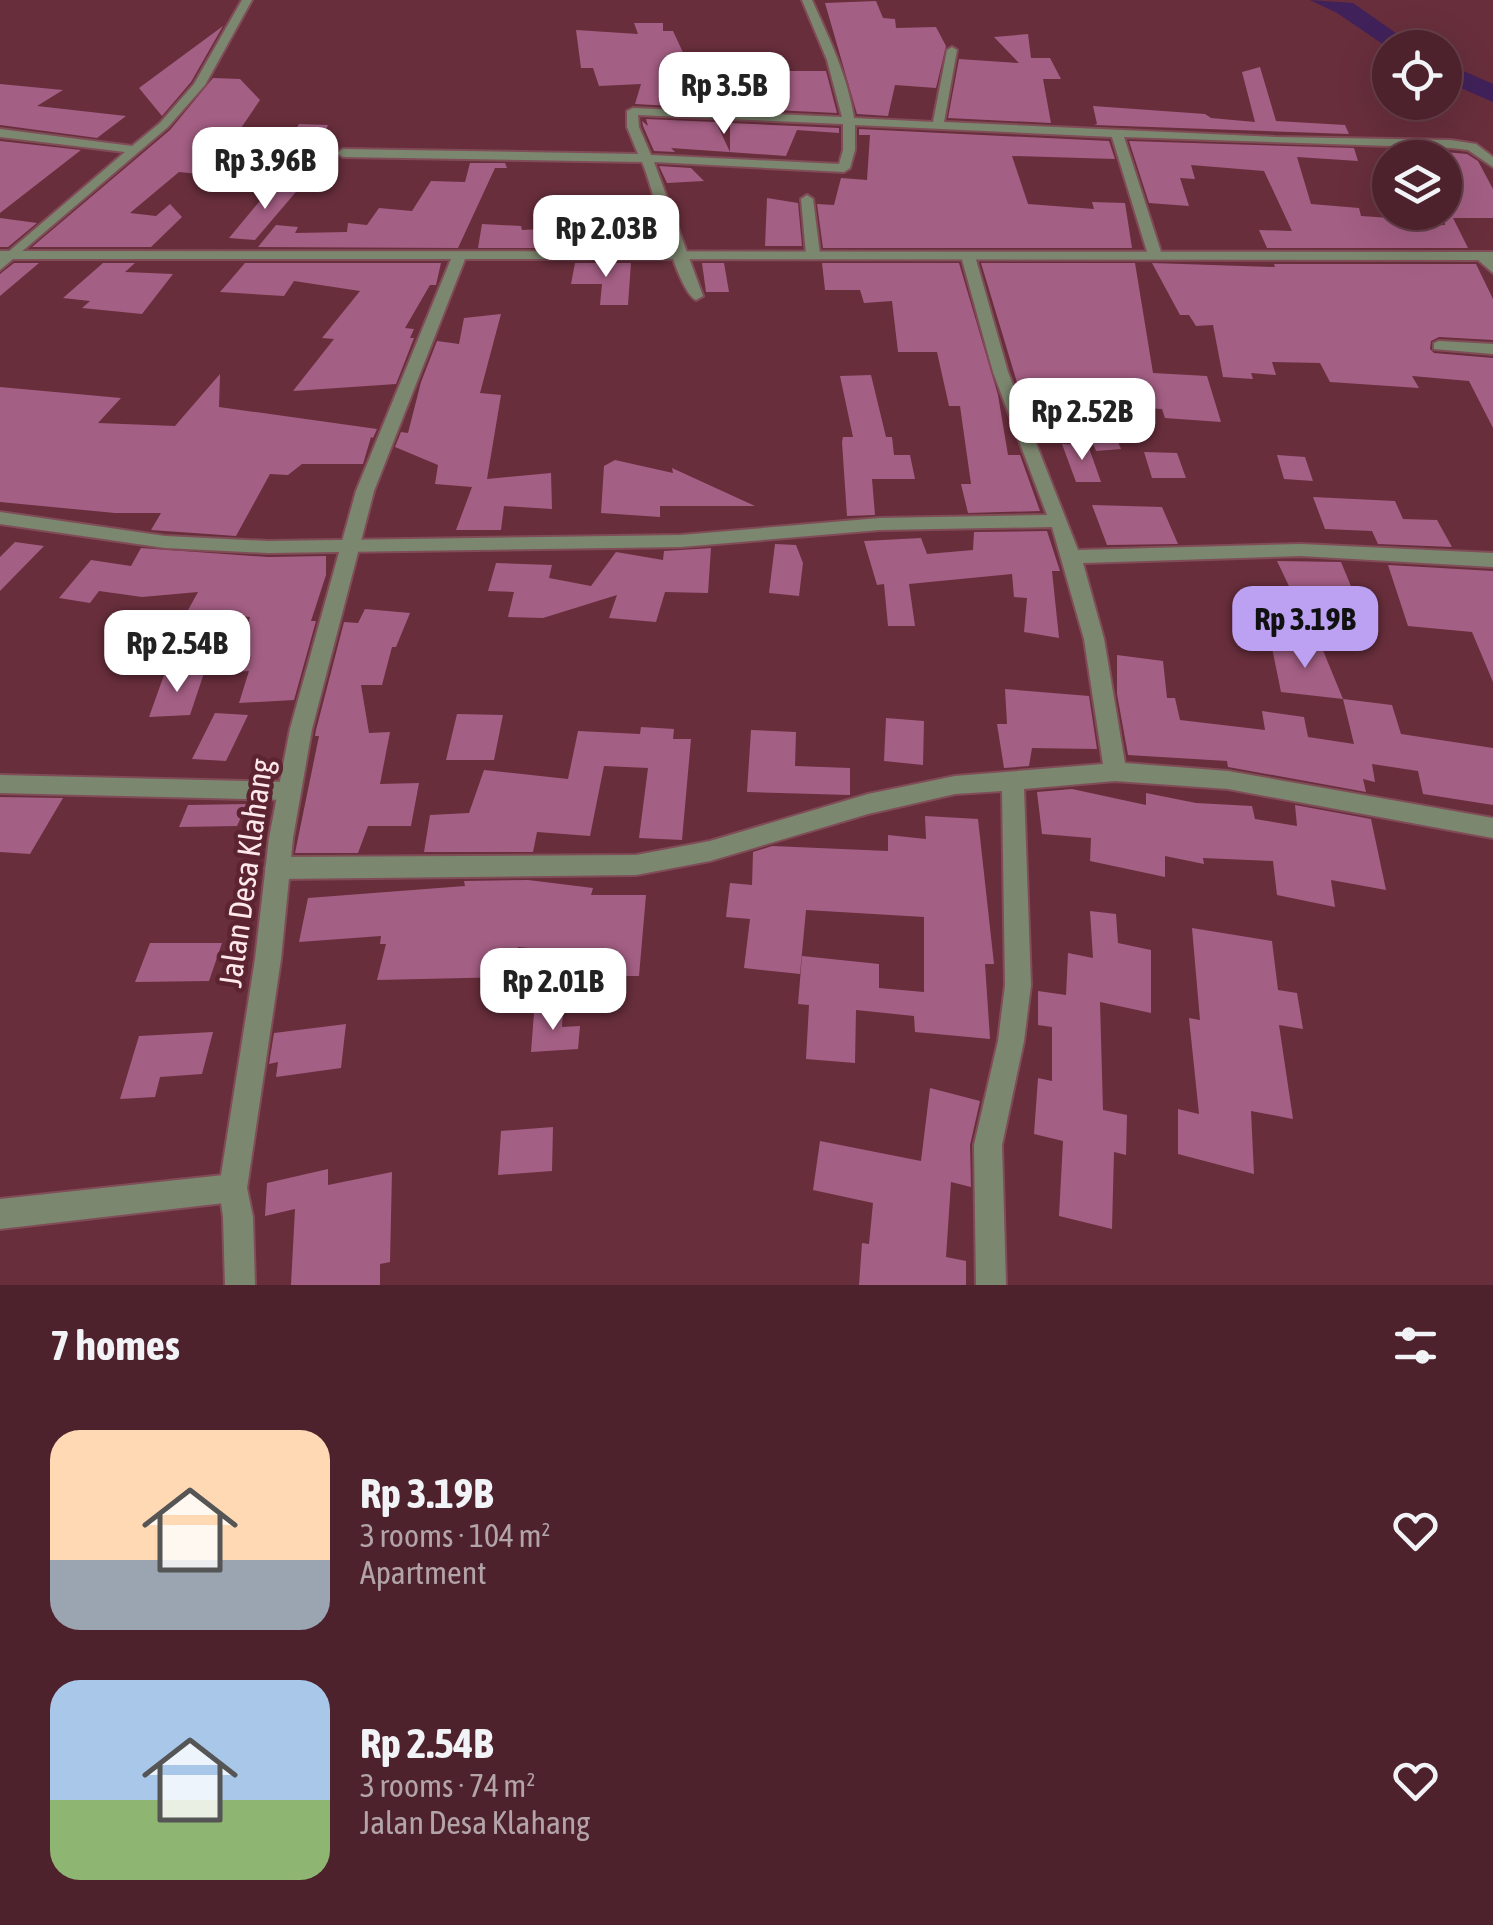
<!DOCTYPE html>
<meta charset="utf-8">
<style>
body{margin:0;font-family:"Asap Condensed",sans-serif;background:#552a35;color:#f1f3f6;height:100vh;display:flex;flex-direction:column;font-size:38px;white-space:nowrap}
*{box-sizing:border-box;margin:0}
p{font-size:32px;color:#b3a4aa}
.icon{flex:none;width:55px;height:55px;fill:none;stroke:currentColor;stroke-width:2;stroke-linecap:round;stroke-linejoin:round}
.map{position:relative;height:1285px;overflow:hidden}
.panel{display:flex;flex-direction:column;background:#4e222d;flex:1}
.panel>*{flex:none}
.buttons{position:absolute;left:1372px;top:30px;display:grid;gap:20px}
.buttons a{display:grid;place-items:center;width:90px;height:90px;border-radius:50%;background:#4e222d;box-shadow:0 10px 40px #0002,0 0 0 2px #653f49;font-size:50px}
.price{position:absolute;translate:-50% -85px;padding:0 22px;border-radius:20px;background:#fff;color:#222;font-size:32px;line-height:65px;filter:drop-shadow(0 2px 5px #0008)}
.price::after{content:'';position:absolute;left:50%;top:60px;width:30px;height:22px;margin-left:-15px;background:inherit;clip-path:polygon(0 0,100% 0,50% 100%)}
.price.selected{background:#bca0f2;color:#111}
ul{padding:0;list-style:none}
li{display:flex;align-items:center;gap:30px;height:250px;padding:0 50px}
li span{display:grid;place-items:center;flex:none;width:280px;height:200px;border-radius:30px;color:#555}
li>.icon{margin-inline-start:auto}
span .icon{width:120px;height:120px;fill:#fffc;stroke-width:1}
li b{font-size:42px}
h2{display:flex;justify-content:space-between;align-items:center;height:120px;padding:0 50px;font-size:42px}
.map>svg:first-child{display:block}
.lines{fill:none;stroke-linecap:round;stroke-linejoin:round}
.river{fill:#41215a;fill-rule:evenodd}
.building{fill:#a45f84}
.minor-casing{stroke:#804c58;stroke-width:4}
.tertiary-casing{stroke:#804c58;stroke-width:4}
.minor{fill:#7c876f;fill-rule:evenodd}
.tertiary{fill:#7c876f;fill-rule:evenodd}
.labels{text-anchor:middle;stroke-width:9;stroke-linejoin:round;paint-order:stroke}
.street-label{font-size:32px;fill:#ffe8ec;stroke:#5c2431}
</style>
<div class="map">
<svg width="1493" height="1285" viewBox="0 0 1493 1285">
<rect width="100%" height="100%" fill="#682e3c"/>
<g class="lines">
<path class="river" d="M 1310,0 L 1353,3 L 1417,48 L 1390,49 L 1337,13 Z
M 1445,63 L 1493,84 L 1493,102 L 1445,81 Z"/>
</g>
<path class="building" d="M 876,1 L 883,18 L 895,19 L 896,28 L 936,27 L 946,46 L 936,88 L 895,85 L 888,116 L 857,114 L 825,3 Z
M 634,23 L 663,23 L 663,31 L 673,31 L 709,108 L 635,104 L 641,84 L 599,86 L 593,68 L 581,68 L 576,30 L 638,34 Z
M 223,26 L 191,82 L 162,116 L 139,88 Z
M 1028,34 L 1031,58 L 1050,58 L 1061,79 L 1043,79 L 1051,123 L 948,118 L 959,59 L 1019,63 L 994,37 Z
M 782,67 L 783,71 L 826,71 L 837,113 L 730,108 L 731,68 Z
M 1260,67 L 1276,121 L 1345,125 L 1349,134 L 1094,125 L 1097,124 L 1093,106 L 1205,114 L 1211,118 L 1255,122 L 1242,72 Z
M 213,78 L 240,79 L 260,100 L 209,175 L 179,172 L 130,213 L 156,216 L 170,204 L 182,217 L 151,247 L 32,247 L 170,130 Z
M 0,84 L 63,90 L 37,106 L 126,116 L 97,138 L 0,125 Z
M 646,119 L 716,122 L 730,152 L 730,123 L 839,128 L 839,133 L 797,130 L 786,156 L 671,148 L 675,152 L 654,151 L 643,126 L 642,121 L 648,126 Z
M 299,124 L 328,125 L 316,150 L 281,155 Z
M 859,129 L 1109,141 L 1115,159 L 1012,156 L 1028,204 L 1094,209 L 1092,202 L 1125,203 L 1132,248 L 823,248 L 817,204 L 834,205 L 841,178 L 867,180 L 870,135 L 859,135 Z
M 0,141 L 81,150 L 0,213 Z
M 1129,141 L 1354,148 L 1358,161 L 1297,157 L 1311,204 L 1359,208 L 1361,216 L 1391,218 L 1396,227 L 1445,225 L 1445,152 L 1467,154 L 1478,161 L 1493,189 L 1493,218 L 1453,218 L 1468,248 L 1267,248 L 1259,230 L 1292,231 L 1264,171 L 1191,165 L 1195,179 L 1180,178 L 1189,206 L 1149,203 Z
M 470,163 L 505,163 L 507,168 L 495,168 L 458,248 L 258,247 L 276,225 L 298,227 L 295,233 L 347,232 L 348,223 L 367,225 L 379,208 L 412,211 L 431,181 L 465,182 Z
M 659,166 L 691,168 L 704,181 L 667,183 Z
M 273,185 L 301,186 L 255,240 L 229,238 Z
M 767,198 L 798,203 L 802,246 L 765,246 Z
M 0,218 L 37,223 L 8,247 L 0,247 Z
M 482,224 L 521,226 L 522,230 L 622,225 L 619,234 L 632,233 L 632,248 L 478,248 Z
M 14,263 L 39,263 L 0,296 L 0,274 Z
M 103,263 L 135,263 L 125,272 L 173,274 L 142,314 L 82,308 L 90,301 L 63,298 Z
M 245,263 L 441,263 L 436,285 L 430,285 L 405,328 L 414,329 L 410,338 L 414,338 L 396,384 L 293,391 L 334,339 L 322,338 L 360,291 L 294,281 L 284,296 L 220,292 Z
M 575,263 L 631,263 L 628,305 L 600,305 L 602,284 L 571,284 Z
M 702,263 L 724,263 L 729,292 L 706,292 Z
M 822,263 L 959,263 L 998,395 L 1008,455 L 1020,455 L 1040,511 L 968,513 L 961,484 L 971,484 L 960,406 L 949,406 L 937,352 L 898,352 L 892,301 L 864,303 L 860,290 L 825,290 Z
M 981,263 L 1135,263 L 1153,373 L 1207,376 L 1221,422 L 1165,418 L 1162,409 L 1103,406 L 1121,449 L 1096,451 L 1072,393 L 1019,389 Z
M 1152,263 L 1275,267 L 1274,264 L 1476,264 L 1493,299 L 1493,340 L 1439,337 L 1431,341 L 1430,349 L 1434,353 L 1493,358 L 1493,428 L 1469,381 L 1412,376 L 1419,388 L 1330,382 L 1320,363 L 1272,362 L 1276,375 L 1251,373 L 1253,379 L 1223,377 L 1213,325 L 1196,326 L 1189,315 L 1180,315 Z
M 501,314 L 480,393 L 501,395 L 487,479 L 551,473 L 552,509 L 504,506 L 501,530 L 456,530 L 472,487 L 435,484 L 438,465 L 395,447 L 401,432 L 408,433 L 421,382 L 437,341 L 459,344 L 464,318 Z
M 220,374 L 219,407 L 377,429 L 373,438 L 371,437 L 363,464 L 302,464 L 288,475 L 270,474 L 236,536 L 151,530 L 161,513 L 115,513 L 0,502 L 0,387 L 121,398 L 98,423 L 175,426 Z
M 871,375 L 886,437 L 892,437 L 894,455 L 910,455 L 915,479 L 872,479 L 875,515 L 847,516 L 842,442 L 843,437 L 853,437 L 840,376 Z
M 1062,444 L 1088,445 L 1101,482 L 1076,482 Z
M 1144,452 L 1177,453 L 1186,478 L 1152,478 Z
M 1277,455 L 1305,457 L 1313,481 L 1284,479 Z
M 615,460 L 673,473 L 672,468 L 755,506 L 660,506 L 660,517 L 601,513 L 604,466 Z
M 1313,497 L 1395,501 L 1403,519 L 1437,520 L 1452,547 L 1378,544 L 1372,531 L 1325,529 Z
M 1092,505 L 1162,507 L 1178,544 L 1107,545 Z
M 1047,531 L 1060,571 L 1052,571 L 1059,638 L 1024,632 L 1027,598 L 1014,597 L 1012,574 L 909,584 L 915,626 L 888,626 L 884,584 L 877,585 L 864,541 L 921,538 L 927,554 L 973,550 L 974,532 Z
M 15,542 L 44,546 L 0,591 L 0,557 Z
M 775,544 L 796,545 L 803,563 L 799,596 L 769,593 Z
M 141,548 L 268,557 L 326,556 L 326,575 L 311,621 L 316,621 L 294,700 L 239,703 L 249,671 L 234,672 L 250,617 L 187,612 L 198,592 L 142,597 L 99,591 L 90,603 L 59,598 L 91,560 L 131,566 Z
M 711,548 L 708,593 L 665,592 L 656,622 L 609,618 L 617,595 L 543,618 L 508,617 L 514,592 L 488,591 L 496,563 L 552,565 L 549,578 L 591,586 L 616,552 L 663,560 L 664,551 Z
M 1277,561 L 1341,562 L 1353,591 L 1319,588 L 1327,605 L 1298,605 Z
M 1388,565 L 1493,571 L 1493,682 L 1472,632 L 1408,626 Z
M 365,609 L 410,613 L 396,647 L 392,647 L 382,685 L 361,685 L 369,733 L 390,732 L 380,784 L 419,783 L 411,826 L 368,826 L 358,853 L 295,853 L 319,736 L 315,736 L 316,730 L 344,622 L 358,623 Z
M 1271,643 L 1322,648 L 1343,699 L 1281,692 Z
M 1117,655 L 1163,661 L 1167,698 L 1175,698 L 1180,720 L 1265,730 L 1262,711 L 1304,717 L 1308,737 L 1354,744 L 1343,699 L 1392,705 L 1401,734 L 1493,748 L 1493,805 L 1423,794 L 1418,771 L 1372,764 L 1375,782 L 1363,779 L 1366,792 L 1228,767 L 1227,761 L 1128,755 L 1117,694 Z
M 204,673 L 190,715 L 149,717 L 164,675 Z
M 1005,689 L 1089,696 L 1097,749 L 1032,748 L 1029,766 L 1004,768 L 997,724 L 1007,724 Z
M 215,713 L 248,715 L 226,761 L 192,759 Z
M 457,714 L 503,715 L 494,760 L 446,760 Z
M 886,718 L 924,721 L 923,765 L 884,761 Z
M 641,727 L 674,729 L 673,739 L 691,739 L 682,840 L 639,838 L 648,768 L 604,766 L 590,836 L 537,832 L 533,852 L 424,852 L 430,815 L 469,813 L 484,770 L 568,779 L 578,731 L 640,734 Z
M 751,730 L 796,732 L 795,766 L 850,768 L 850,795 L 747,792 Z
M 1072,789 L 1146,805 L 1146,793 L 1196,803 L 1252,806 L 1255,819 L 1297,826 L 1295,805 L 1371,819 L 1386,890 L 1331,880 L 1335,907 L 1277,895 L 1273,861 L 1203,858 L 1204,864 L 1165,856 L 1165,877 L 1090,861 L 1091,838 L 1042,834 L 1037,792 Z
M 0,797 L 63,798 L 30,854 L 0,852 Z
M 247,804 L 237,826 L 179,827 L 188,805 Z
M 925,816 L 978,819 L 994,964 L 985,964 L 990,1039 L 915,1032 L 914,1016 L 856,1010 L 855,1063 L 806,1059 L 809,1005 L 798,1004 L 802,956 L 879,964 L 879,988 L 924,992 L 924,917 L 806,910 L 800,974 L 744,968 L 750,919 L 726,917 L 730,883 L 752,885 L 753,852 L 772,846 L 888,851 L 888,835 L 926,839 Z
M 528,880 L 593,888 L 591,895 L 646,895 L 639,976 L 589,976 L 592,953 L 518,947 L 513,977 L 377,980 L 386,944 L 380,944 L 381,936 L 299,942 L 308,898 L 465,886 L 464,881 Z
M 1090,911 L 1116,914 L 1118,943 L 1151,950 L 1151,1013 L 1100,1002 L 1103,1110 L 1127,1115 L 1126,1155 L 1114,1152 L 1112,1229 L 1059,1216 L 1063,1141 L 1034,1134 L 1038,1078 L 1052,1081 L 1052,1027 L 1038,1025 L 1038,991 L 1066,995 L 1068,953 L 1093,958 Z
M 1192,928 L 1272,941 L 1278,990 L 1297,993 L 1303,1029 L 1279,1025 L 1293,1119 L 1251,1111 L 1254,1174 L 1178,1154 L 1178,1109 L 1199,1114 L 1189,1018 L 1200,1020 Z
M 150,943 L 222,943 L 209,981 L 135,982 Z
M 563,1012 L 562,1027 L 580,1026 L 578,1049 L 531,1052 L 534,1013 Z
M 346,1024 L 341,1068 L 276,1077 L 278,1062 L 269,1064 L 274,1033 Z
M 213,1032 L 202,1074 L 160,1077 L 155,1097 L 120,1099 L 139,1036 Z
M 930,1088 L 980,1101 L 970,1145 L 971,1187 L 951,1182 L 946,1257 L 966,1261 L 966,1285 L 859,1285 L 862,1243 L 869,1244 L 873,1203 L 813,1190 L 820,1141 L 921,1161 Z
M 553,1127 L 552,1171 L 498,1175 L 501,1131 Z
M 328,1169 L 328,1185 L 392,1172 L 390,1262 L 380,1264 L 380,1285 L 291,1285 L 295,1209 L 265,1216 L 267,1183 Z"/>
<g class="lines">
<defs>
<path id="minor" d="M 242,0 L 252,0 L 205,85 L 168,127 L 0,270 L 0,259 L 125,152 L 0,137 L 0,129 L 132,146 L 160,123 L 194,84 Z
M 802,0 L 812,0 C 829,38 848,77 854,118 L 933,122 L 947,50 L 952,47 L 957,50 L 944,122 L 1275,137 L 1451,140 L 1476,144 L 1493,157 L 1493,167 L 1468,150 L 1451,148 L 1124,137 L 1162,255 L 1155,259 L 1148,255 L 1112,137 L 855,125 L 855,150 L 850,168 L 844,172 L 654,162 L 703,296 L 696,300 C 675,289 654,189 642,162 L 343,157 L 337,153 L 343,149 L 638,154 L 627,127 L 627,111 L 633,108 L 842,117 L 827,60 ZM 638,115 L 843,124 L 843,150 L 839,164 L 651,155 L 639,127 Z
M 807,195 L 813,199 L 820,254 L 813,258 L 806,254 L 801,199 Z
M 963,253 L 975,256 L 1008,372 L 1078,550 L 1301,544 L 1493,553 L 1493,567 L 1301,556 L 1083,563 L 1104,639 L 1125,763 L 1228,771 L 1493,818 L 1493,838 L 1228,789 L 1115,781 L 1024,789 L 1031,985 L 1024,1041 L 1002,1145 L 1006,1285 L 976,1285 L 974,1145 L 998,1041 L 1005,985 L 1002,791 L 955,794 L 868,814 L 710,861 L 636,875 L 277,879 L 269,875 L 265,868 L 269,861 L 277,857 L 636,855 L 710,841 L 868,794 L 955,776 L 1103,764 L 1084,639 L 1052,527 L 880,530 L 681,547 L 268,553 L 165,548 L 0,524 L 0,512 L 165,536 L 268,541 L 681,535 L 880,518 L 1047,515 L 993,372 L 961,256 Z
M 1477,253 L 1487,253 L 1493,260 L 1493,273 L 1477,259 Z
M 1439,341 L 1493,344 L 1493,354 L 1434,349 L 1434,343 Z
M 0,775 L 290,782 L 298,784 L 301,791 L 298,798 L 290,800 L 0,793 Z
M 233,1174 L 243,1178 L 247,1188 L 243,1198 L 233,1202 L 0,1229 L 0,1199 Z"/>
<path id="tertiary" d="M 0,251 L 1493,252 L 1493,260 L 465,259 L 374,491 L 312,729 L 293,838 L 281,959 L 247,1188 L 253,1217 L 255,1285 L 225,1285 L 223,1217 L 219,1188 L 255,959 L 269,838 L 290,729 L 356,491 L 451,259 L 0,259 Z"/>
</defs>
<use href="#minor" class="minor-casing"/>
<use href="#tertiary" class="tertiary-casing"/>
<use href="#minor" class="minor"/>
<use href="#tertiary" class="tertiary"/>
</g>
<g class="labels">
<g class="street-label">
<text transform="translate(246 873) rotate(-82)" y="11">Jalan Desa Klahang</text>
</g>
</g>
</svg>
<div class="buttons">
<a><svg class="icon" aria-label="locate" viewBox="0 0 24 24"><circle cx="12" cy="12" r="6"/><path d="M12 2v4M12 18v4M2 12h4M18 12h4"/></svg></a>
<a><svg class="icon" aria-label="layers" viewBox="0 0 24 24"><path d="M12 4l9 5-9 5-9-5zM3 14l9 5 9-5"/></svg></a>
</div>
<b class="price" style="left:724px;top:137px">Rp 3.5B</b>
<b class="price" style="left:265px;top:212px">Rp 3.96B</b>
<b class="price" style="left:606px;top:280px">Rp 2.03B</b>
<b class="price" style="left:1082px;top:463px">Rp 2.52B</b>
<b class="price selected" style="left:1305px;top:671px">Rp 3.19B</b>
<b class="price" style="left:177px;top:695px">Rp 2.54B</b>
<b class="price" style="left:553px;top:1033px">Rp 2.01B</b>
</div>
<section class="panel">
<h2>7 homes<svg class="icon" aria-label="filters" viewBox="0 0 24 24"><path d="M4 7h16M4 17h16"/><circle cx="9" cy="7" r="2"/><circle cx="15" cy="17" r="2"/></svg></h2>
<ul>
<li><span style="background:linear-gradient(#ffd9b3 65%,#9aa5b1 0)"><svg class="icon" aria-label="home" viewBox="0 0 24 24"><path d="M3 11l9-7 9 7M6 9v11h12V9"/></svg></span><div><b>Rp 3.19B</b><p>3 rooms · 104 m²</p><p>Apartment</p></div><svg class="icon" aria-label="heart" viewBox="0 0 24 24"><path d="M12 20l-8-8c-3-5 5-10 8-4 3-6 11-1 8 4z"/></svg></li>
<li><span style="background:linear-gradient(#a9c7e8 60%,#8fb573 0)"><svg class="icon" aria-label="home" viewBox="0 0 24 24"><path d="M3 11l9-7 9 7M6 9v11h12V9"/></svg></span><div><b>Rp 2.54B</b><p>3 rooms · 74 m²</p><p>Jalan Desa Klahang</p></div><svg class="icon" aria-label="heart" viewBox="0 0 24 24"><path d="M12 20l-8-8c-3-5 5-10 8-4 3-6 11-1 8 4z"/></svg></li>
</ul>
</section>
